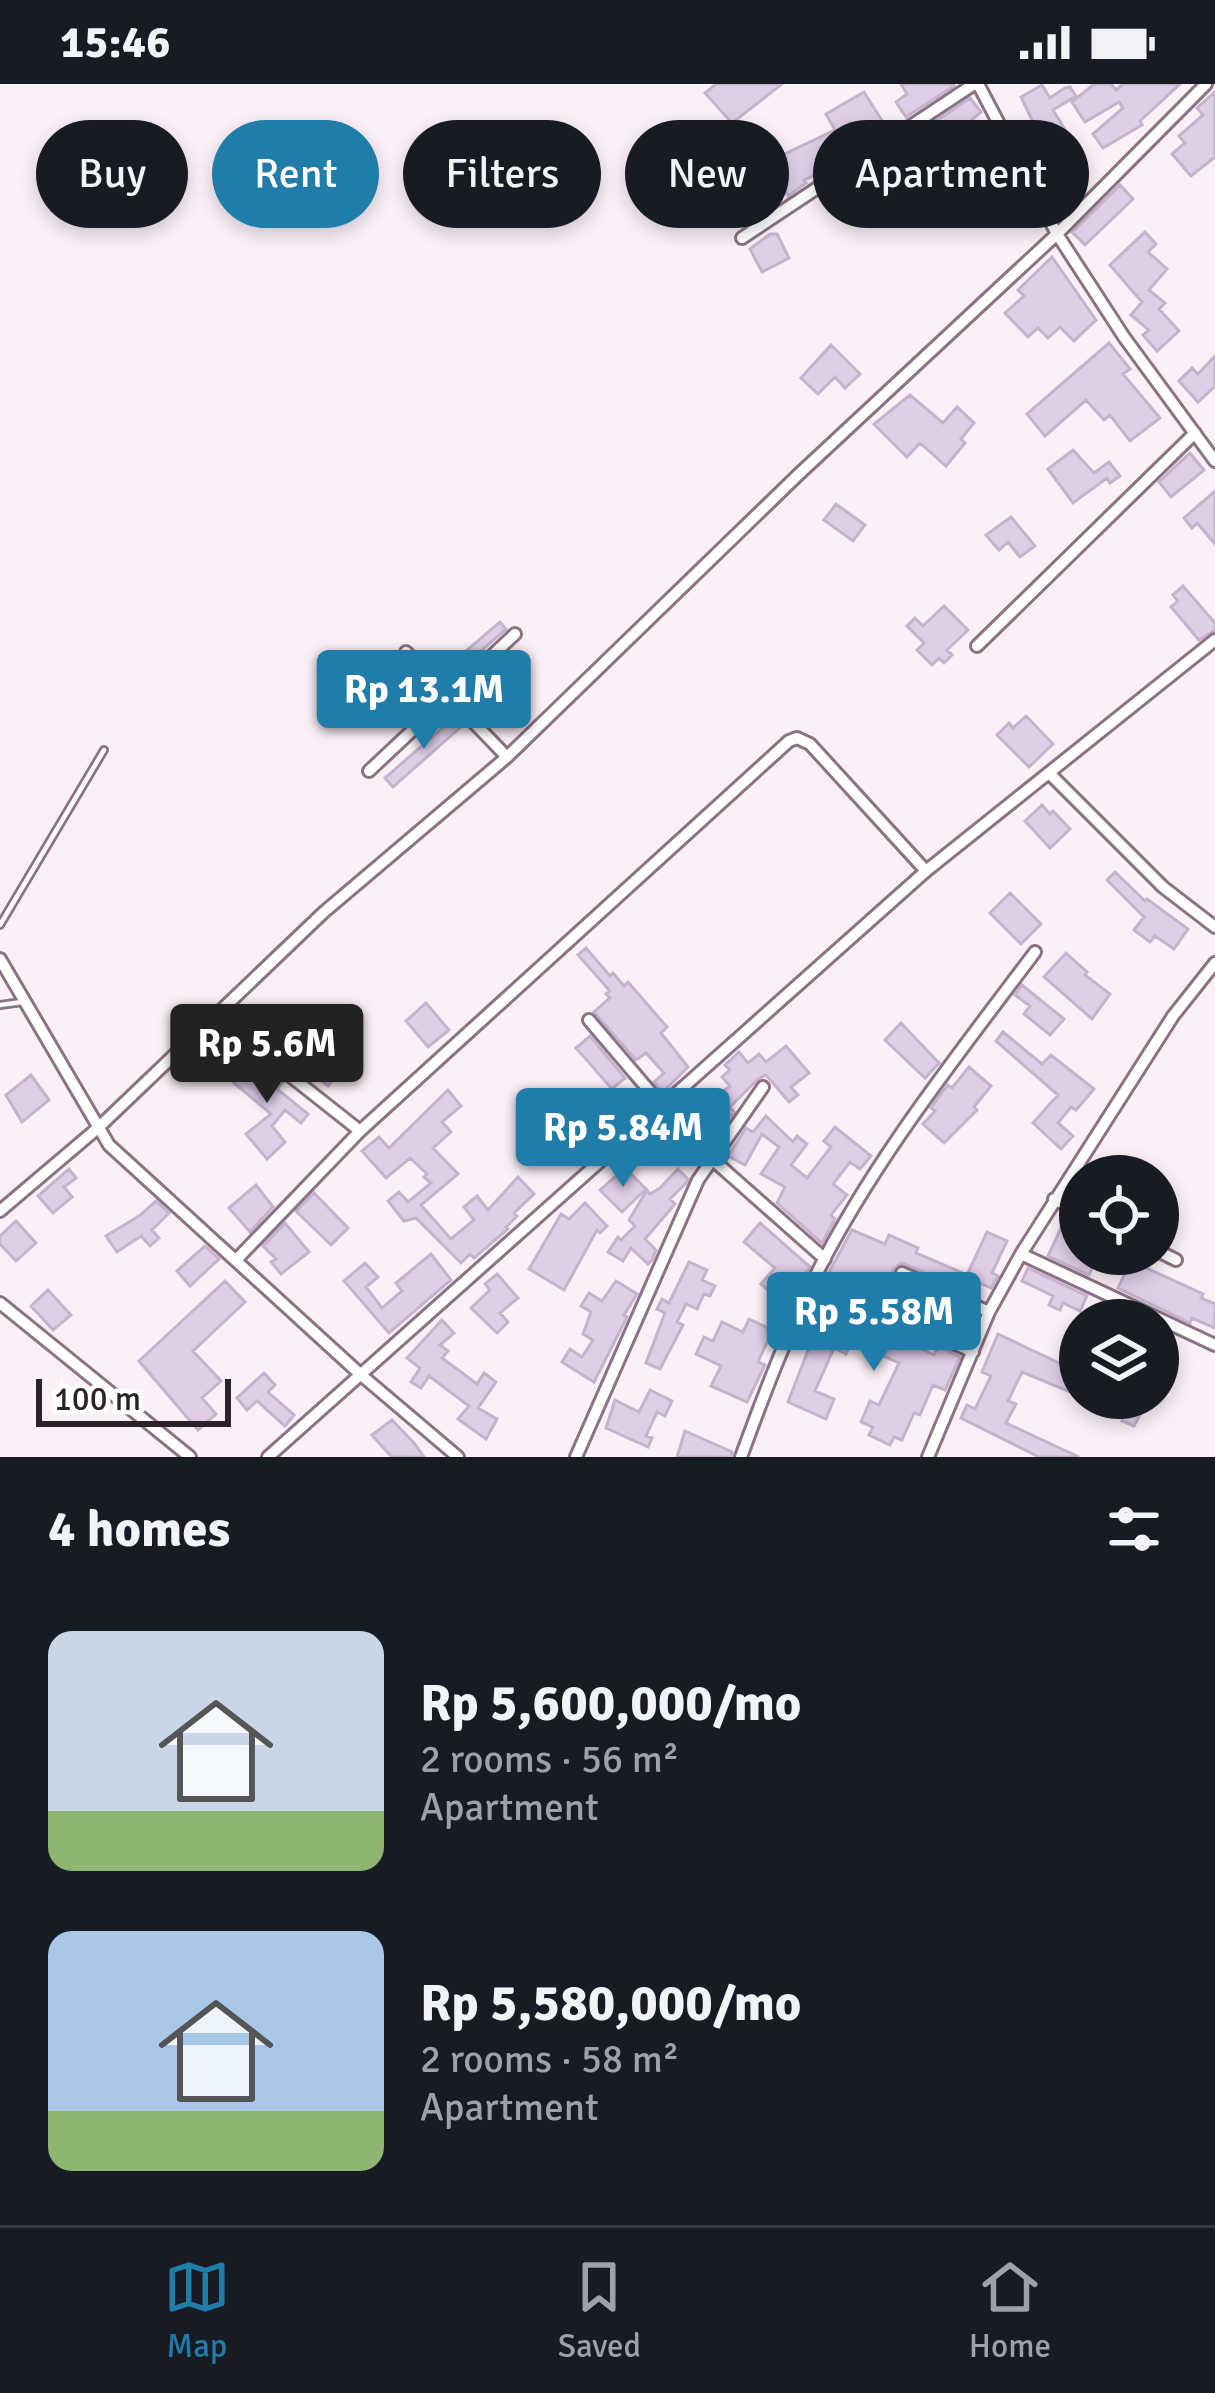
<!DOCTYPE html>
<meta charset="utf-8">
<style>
body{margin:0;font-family:Signika,sans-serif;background:#20242c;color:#f1f3f6;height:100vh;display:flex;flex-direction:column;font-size:45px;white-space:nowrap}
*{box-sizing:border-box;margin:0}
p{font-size:39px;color:#9ea1a6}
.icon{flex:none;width:66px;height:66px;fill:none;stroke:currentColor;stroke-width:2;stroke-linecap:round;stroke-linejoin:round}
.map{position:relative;height:1373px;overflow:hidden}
.sheet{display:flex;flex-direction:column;background:#171b24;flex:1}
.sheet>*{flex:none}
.top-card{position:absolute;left:36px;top:36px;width:1143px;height:108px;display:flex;gap:24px}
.tools{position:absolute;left:1059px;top:1071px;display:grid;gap:24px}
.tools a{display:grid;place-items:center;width:120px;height:120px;border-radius:50%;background:#171b24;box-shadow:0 6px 18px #0003;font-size:60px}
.scale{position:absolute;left:36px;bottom:30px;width:195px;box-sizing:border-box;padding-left:12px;border:6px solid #2c2229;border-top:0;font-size:33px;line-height:42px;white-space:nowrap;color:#2c2229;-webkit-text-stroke:9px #fff;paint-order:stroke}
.price{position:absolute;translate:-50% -102px;padding:0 27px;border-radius:12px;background:#207daa;color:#fff;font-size:39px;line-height:78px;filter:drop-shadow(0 3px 6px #0008)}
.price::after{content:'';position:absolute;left:50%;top:72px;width:36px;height:27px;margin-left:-18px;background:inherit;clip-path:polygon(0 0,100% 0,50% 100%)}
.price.active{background:#222;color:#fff}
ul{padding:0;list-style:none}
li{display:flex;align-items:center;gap:36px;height:300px;padding:0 48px}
li span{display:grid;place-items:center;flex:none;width:336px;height:240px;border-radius:24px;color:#555}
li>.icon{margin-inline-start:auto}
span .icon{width:144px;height:144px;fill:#fffc;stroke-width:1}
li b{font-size:51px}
h2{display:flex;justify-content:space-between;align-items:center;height:144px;padding:0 48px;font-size:51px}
.chip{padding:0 42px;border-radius:54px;background:#171b24;box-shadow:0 6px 18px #0003;font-size:42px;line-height:108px}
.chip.active{background:#207daa;color:#fff}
.status{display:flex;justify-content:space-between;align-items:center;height:84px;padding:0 60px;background:#171b24;direction:ltr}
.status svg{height:33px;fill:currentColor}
.tab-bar{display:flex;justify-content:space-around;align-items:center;height:168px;border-top:3px solid #363941;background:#171b24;font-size:33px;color:#9ea1a6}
.tab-bar a{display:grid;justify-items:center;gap:6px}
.tab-bar .active{color:#207daa}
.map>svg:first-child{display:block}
.building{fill:#e0cee7;stroke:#c5b3cc;stroke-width:3}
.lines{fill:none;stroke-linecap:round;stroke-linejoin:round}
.lane-casing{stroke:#8b7284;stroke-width:10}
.street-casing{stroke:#8b7284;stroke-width:16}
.lane{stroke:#fff;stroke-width:4.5}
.street{stroke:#fff;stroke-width:10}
</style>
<div class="status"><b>15:46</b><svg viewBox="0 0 49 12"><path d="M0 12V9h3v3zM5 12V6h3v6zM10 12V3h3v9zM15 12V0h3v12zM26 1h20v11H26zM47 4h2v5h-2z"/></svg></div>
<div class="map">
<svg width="1215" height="1373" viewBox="0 0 1215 1373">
<rect width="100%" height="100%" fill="#fcf0f8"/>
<path class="building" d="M 716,0 L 782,0 L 732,39 L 705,9 Z
M 901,0 L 953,0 L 954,2 L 906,33 L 896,18 L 907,10 Z
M 1094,0 L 1111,0 L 1116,6 L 1123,0 L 1180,0 L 1140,37 L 1142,41 L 1103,64 L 1093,50 L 1123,24 L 1119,18 L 1085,38 L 1072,18 Z
M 1042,1 L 1050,14 L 1065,4 L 1070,3 L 1076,12 L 1053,26 L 1067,49 L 1030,71 L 1018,50 L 1034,40 L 1021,13 Z
M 864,8 L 886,43 L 827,86 L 804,96 L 806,99 L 788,112 L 772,83 L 777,80 L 774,75 L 835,46 L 826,30 Z
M 1215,8 L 1215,73 L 1191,92 L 1172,70 L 1185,59 L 1179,52 L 1203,31 L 1197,24 Z
M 970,14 L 981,28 L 933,70 L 926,59 L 940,48 L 933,39 Z
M 897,65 L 921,101 L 906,111 L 882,75 Z
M 1067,73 L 1086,96 L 1056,116 L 1042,97 Z
M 1120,101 L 1133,115 L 1085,161 L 1072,148 Z
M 1145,148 L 1156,160 L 1148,168 L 1167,185 L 1149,206 L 1165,219 L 1159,225 L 1179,247 L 1157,267 L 1143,251 L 1149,246 L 1131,231 L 1142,218 L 1110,181 Z
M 770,150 L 777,150 L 789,174 L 762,188 L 750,165 Z
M 1052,173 L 1096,236 L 1074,257 L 1060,243 L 1048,254 L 1038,244 L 1028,253 L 1005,229 L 1024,212 L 1018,206 Z
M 1109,259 L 1130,285 L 1123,290 L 1160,334 L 1130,357 L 1110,331 L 1104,336 L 1086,316 L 1045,352 L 1027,330 Z
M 831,261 L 860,290 L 845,304 L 835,293 L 818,310 L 801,294 Z
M 1215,272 L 1215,302 L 1198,318 L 1179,297 L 1192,284 L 1198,290 Z
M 910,311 L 943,339 L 957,323 L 974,339 L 961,355 L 965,359 L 946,382 L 920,359 L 907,373 L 874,340 Z
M 1073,366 L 1094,389 L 1109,378 L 1120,392 L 1110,399 L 1107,394 L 1073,419 L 1048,385 Z
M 1190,369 L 1204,386 L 1171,413 L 1159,398 Z
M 1215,407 L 1215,460 L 1197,439 L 1192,444 L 1184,434 Z
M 836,420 L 865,441 L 853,457 L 824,436 Z
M 1011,433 L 1035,462 L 1020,473 L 1008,458 L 999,466 L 986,451 Z
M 1183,502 L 1215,539 L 1215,546 L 1199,556 L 1171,523 L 1178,517 L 1173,511 Z
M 944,522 L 968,546 L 947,566 L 952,571 L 944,579 L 939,574 L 932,581 L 917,566 L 924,559 L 907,542 L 915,534 L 923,542 Z
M 500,538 L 506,545 L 447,597 L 440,589 Z
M 1026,632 L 1053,660 L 1029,683 L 997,651 L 1009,639 L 1013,644 Z
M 455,633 L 463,641 L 393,703 L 385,694 Z
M 1042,721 L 1050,730 L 1053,727 L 1070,745 L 1050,764 L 1025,737 Z
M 1115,788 L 1145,817 L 1147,815 L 1188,845 L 1174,865 L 1155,852 L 1150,858 L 1134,846 L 1144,833 L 1107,796 Z
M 1010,809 L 1041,840 L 1021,860 L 990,829 Z
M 586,864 L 610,892 L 613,889 L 624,902 L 628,898 L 667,943 L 661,949 L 688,983 L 663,1008 L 654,998 L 664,989 L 646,969 L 636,976 L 594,928 L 610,914 L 606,910 L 610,907 L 578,871 Z
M 1066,869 L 1087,888 L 1085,891 L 1110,910 L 1092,935 L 1044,893 Z
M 1022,901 L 1064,935 L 1050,951 L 1024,930 L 1030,922 L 1015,911 Z
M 426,919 L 449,946 L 428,963 L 406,937 Z
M 901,939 L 939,979 L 925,994 L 885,956 Z
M 310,947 L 319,954 L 313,961 L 323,969 L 315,979 L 334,994 L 328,1002 L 309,986 L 305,991 L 285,975 Z
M 1003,948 L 1042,980 L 1051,971 L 1094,1005 L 1076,1026 L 1071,1023 L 1058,1039 L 1073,1052 L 1061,1065 L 1033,1039 L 1058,1011 L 996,957 Z
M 590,952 L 625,994 L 612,1005 L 576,964 Z
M 786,962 L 809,989 L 791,1003 L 798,1011 L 789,1018 L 766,991 L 758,995 L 730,1023 L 734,1028 L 718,1050 L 695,1061 L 701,1071 L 688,1078 L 669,1046 L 694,1032 L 687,1025 L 708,1007 L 714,1015 L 730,1002 L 722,993 L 730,986 L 725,981 L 739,968 L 748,979 L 759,970 L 766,978 Z
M 253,975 L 283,998 L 277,1005 L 308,1030 L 301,1039 L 285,1026 L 272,1042 L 285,1058 L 267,1075 L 246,1050 L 271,1030 L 233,998 Z
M 969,983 L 991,1002 L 974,1023 L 977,1026 L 944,1059 L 923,1040 L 935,1027 L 931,1024 L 943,1007 L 948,1001 L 952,1004 Z
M 31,991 L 49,1016 L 22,1038 L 6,1011 Z
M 448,1006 L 461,1022 L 442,1038 L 451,1048 L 433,1064 L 458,1090 L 421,1121 L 451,1155 L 474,1136 L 464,1123 L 477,1112 L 488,1126 L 518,1093 L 534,1110 L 514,1129 L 517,1132 L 506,1143 L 508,1145 L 474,1174 L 470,1170 L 461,1179 L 416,1134 L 404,1137 L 388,1117 L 399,1108 L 408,1118 L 431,1099 L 424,1093 L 427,1090 L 410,1074 L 386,1094 L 362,1067 L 379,1053 L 389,1064 Z
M 766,1032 L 793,1058 L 797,1052 L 807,1060 L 791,1081 L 807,1094 L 831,1063 L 824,1057 L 835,1043 L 871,1072 L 860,1085 L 850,1078 L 833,1100 L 847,1111 L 831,1131 L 835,1135 L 822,1159 L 777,1119 L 785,1103 L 761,1090 L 779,1063 L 762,1050 L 745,1081 L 728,1072 L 746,1044 L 753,1048 Z
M 625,1084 L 646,1105 L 622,1128 L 600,1106 Z
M 69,1085 L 76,1094 L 64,1103 L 72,1113 L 53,1129 L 38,1112 Z
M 678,1085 L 688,1095 L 686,1099 L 670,1115 L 675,1120 L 645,1155 L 656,1166 L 652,1176 L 648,1180 L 631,1164 L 623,1177 L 608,1168 L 618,1153 L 621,1156 L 635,1142 L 629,1136 L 647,1106 L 650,1110 L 660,1104 Z
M 256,1101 L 273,1123 L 250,1148 L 229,1124 Z
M 314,1109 L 348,1144 L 331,1161 L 296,1127 Z
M 156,1117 L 169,1129 L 152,1146 L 159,1154 L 150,1162 L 141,1152 L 117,1168 L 106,1152 L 139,1132 Z
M 585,1119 L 607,1142 L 600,1149 L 597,1146 L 564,1206 L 529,1185 L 561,1130 L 569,1135 Z
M 16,1137 L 36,1159 L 16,1177 L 0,1160 L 0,1152 Z
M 285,1139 L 309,1168 L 281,1190 L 271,1178 L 276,1175 L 263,1162 Z
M 760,1139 L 810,1183 L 782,1218 L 761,1200 L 775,1184 L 744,1158 Z
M 1061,1144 L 1080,1152 L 1080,1170 L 1099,1170 L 1089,1191 L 1048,1172 Z
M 852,1146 L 885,1160 L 889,1151 L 918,1164 L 916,1169 L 965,1190 L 959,1204 L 902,1179 L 894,1184 L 885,1214 L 828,1190 Z
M 987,1148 L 1007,1157 L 992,1189 L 998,1192 L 991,1204 L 966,1193 Z
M 205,1162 L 219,1175 L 190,1202 L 177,1187 Z
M 431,1170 L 451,1196 L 389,1249 L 344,1197 L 365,1179 L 378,1193 L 366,1203 L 382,1224 L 402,1207 L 396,1199 Z
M 1131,1177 L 1203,1210 L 1201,1214 L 1215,1220 L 1215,1244 L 1192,1234 L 1190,1239 L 1118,1204 Z
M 689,1178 L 707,1186 L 702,1196 L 715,1202 L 710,1212 L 704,1210 L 697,1225 L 686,1220 L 677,1238 L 683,1241 L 660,1285 L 646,1279 L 665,1229 L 657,1225 L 662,1215 L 669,1219 Z
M 1028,1184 L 1087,1212 L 1080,1227 L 1063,1219 L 1060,1226 L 1049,1221 L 1053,1212 L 1022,1197 Z
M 497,1190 L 518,1214 L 500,1229 L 508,1238 L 497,1249 L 471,1224 L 490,1206 L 485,1200 Z
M 225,1197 L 245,1218 L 193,1267 L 221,1297 L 202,1314 L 216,1330 L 198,1346 L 139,1277 Z
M 616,1197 L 637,1210 L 624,1231 L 627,1233 L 594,1298 L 562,1278 L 570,1265 L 582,1273 L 593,1256 L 583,1250 L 591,1228 L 581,1222 L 589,1209 L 602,1217 Z
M 914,1205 L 976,1233 L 967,1255 L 947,1245 L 950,1238 L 906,1222 Z
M 48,1206 L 71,1231 L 53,1246 L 31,1222 Z
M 825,1223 L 855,1237 L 857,1234 L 934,1271 L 938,1262 L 960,1273 L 945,1306 L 933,1301 L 920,1331 L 914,1329 L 902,1356 L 894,1353 L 890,1361 L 869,1351 L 873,1343 L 861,1338 L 870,1317 L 879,1321 L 899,1279 L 851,1258 L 846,1270 L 834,1264 L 815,1307 L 834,1315 L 826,1335 L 788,1318 Z
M 749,1235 L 778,1249 L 773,1259 L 768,1256 L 758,1278 L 765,1281 L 747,1318 L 711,1302 L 721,1282 L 696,1270 L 704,1253 L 713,1257 L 722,1238 L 743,1248 Z
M 442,1236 L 454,1249 L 440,1261 L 448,1267 L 442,1274 L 477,1300 L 484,1289 L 496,1298 L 478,1324 L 497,1335 L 486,1355 L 458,1335 L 469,1322 L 429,1292 L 421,1304 L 411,1298 L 420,1284 L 407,1274 Z
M 998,1250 L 1080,1289 L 1080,1312 L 1022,1288 L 1008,1317 L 1016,1320 L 1006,1339 L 1079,1373 L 1039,1373 L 961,1334 L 967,1321 L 975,1325 L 991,1292 L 982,1288 Z
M 264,1289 L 275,1301 L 268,1308 L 294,1331 L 285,1342 L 257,1317 L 247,1326 L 237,1314 Z
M 650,1306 L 672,1317 L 665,1332 L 657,1328 L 646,1352 L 652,1354 L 648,1363 L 606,1344 L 615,1316 L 639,1328 Z
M 1084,1314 L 1125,1314 L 1144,1323 L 1134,1342 L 1122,1337 L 1124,1332 Z
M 392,1336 L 414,1359 L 424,1373 L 392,1373 L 379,1359 L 372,1351 Z
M 685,1347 L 732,1368 L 731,1373 L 677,1373 Z"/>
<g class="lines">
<defs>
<path id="lane" d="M 0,841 L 104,666
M 0,921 L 22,918"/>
<path id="street" d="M 978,0 L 1057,150 L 1124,253 L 1215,377
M 742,154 L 974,0
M 977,562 L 1195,349
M 406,568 L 507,673
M 369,687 L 515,550
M 1049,689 L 1163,803 L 1215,843
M 0,875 L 109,1061 L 360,1290 L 458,1373
M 589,936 L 664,1024
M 260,968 L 360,1047
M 712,1075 L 825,1175
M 1054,1115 L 1080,1128
M 0,1127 L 99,1043 L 324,828 L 507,673 L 799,390 L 1057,150 L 1206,0
M 1158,1167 L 1176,1176
M 1021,1170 L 1215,1261
M 238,1174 L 360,1047 L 789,657 L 797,654 L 810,660 L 926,787
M 902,1189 L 989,1228
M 814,1195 L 973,1268
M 0,1219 L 190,1373
M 268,1373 L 926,787 L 1215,556
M 576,1373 L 698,1096 L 763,1003
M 741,1373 C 763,1313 786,1252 814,1195 C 872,1078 957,972 1035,868
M 928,1373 L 989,1228 L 1021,1170 L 1173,932 L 1215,879"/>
</defs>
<use href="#lane" class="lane-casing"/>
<use href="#street" class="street-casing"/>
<use href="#lane" class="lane"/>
<use href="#street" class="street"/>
</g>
</svg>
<div class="tools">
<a><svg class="icon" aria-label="locate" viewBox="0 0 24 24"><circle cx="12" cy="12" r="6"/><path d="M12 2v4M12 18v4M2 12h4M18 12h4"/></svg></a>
<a><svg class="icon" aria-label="layers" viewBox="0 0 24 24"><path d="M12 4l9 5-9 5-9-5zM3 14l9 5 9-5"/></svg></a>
</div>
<div class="scale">100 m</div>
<b class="price" style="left:424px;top:668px">Rp 13.1M</b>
<b class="price active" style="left:267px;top:1022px">Rp 5.6M</b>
<b class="price" style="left:623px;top:1106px">Rp 5.84M</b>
<b class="price" style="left:874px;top:1290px">Rp 5.58M</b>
<div class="top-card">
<a class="chip">Buy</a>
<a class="chip active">Rent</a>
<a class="chip">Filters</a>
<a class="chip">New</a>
<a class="chip">Apartment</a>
</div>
</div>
<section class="sheet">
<h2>4 homes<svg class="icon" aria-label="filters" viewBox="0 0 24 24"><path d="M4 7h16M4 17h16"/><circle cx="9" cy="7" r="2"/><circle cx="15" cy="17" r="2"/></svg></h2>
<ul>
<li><span style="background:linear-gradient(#c9d6e8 75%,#8fb573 0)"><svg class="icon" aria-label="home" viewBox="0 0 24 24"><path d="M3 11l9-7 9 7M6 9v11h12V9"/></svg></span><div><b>Rp 5,600,000/mo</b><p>2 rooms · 56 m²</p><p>Apartment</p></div></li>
<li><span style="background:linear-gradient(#a9c7e8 75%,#8fb573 0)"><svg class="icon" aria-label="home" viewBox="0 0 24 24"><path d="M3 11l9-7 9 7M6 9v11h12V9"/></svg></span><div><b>Rp 5,580,000/mo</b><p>2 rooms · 58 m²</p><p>Apartment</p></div></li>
</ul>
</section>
<nav class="tab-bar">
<a class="active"><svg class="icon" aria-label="map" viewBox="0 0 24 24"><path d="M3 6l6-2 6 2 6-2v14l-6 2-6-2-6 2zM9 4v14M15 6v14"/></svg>Map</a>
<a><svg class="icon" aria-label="saved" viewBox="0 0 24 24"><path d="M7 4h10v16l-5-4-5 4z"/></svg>Saved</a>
<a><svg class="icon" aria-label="home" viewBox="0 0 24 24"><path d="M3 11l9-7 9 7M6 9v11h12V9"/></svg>Home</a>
</nav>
